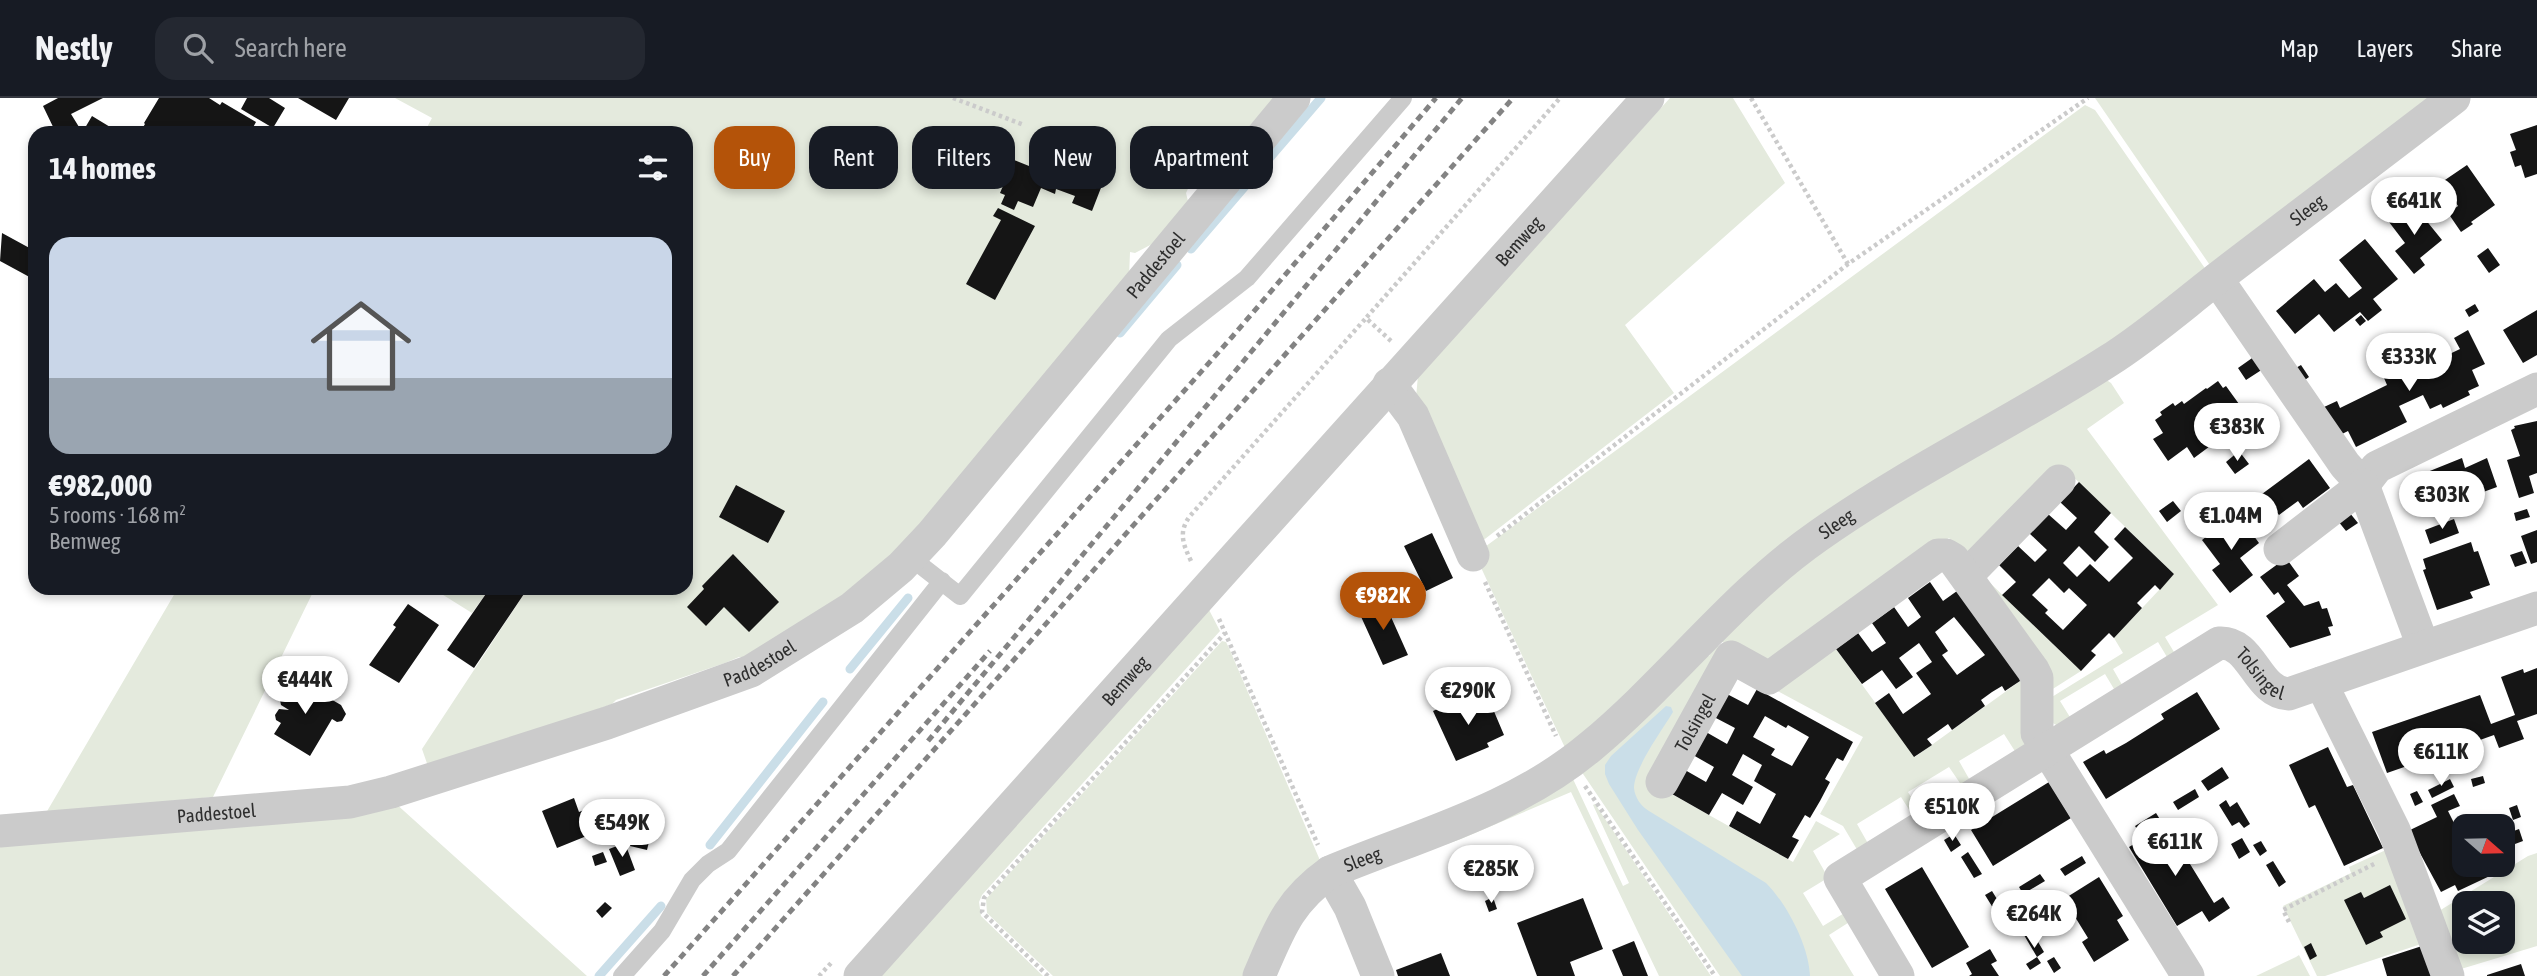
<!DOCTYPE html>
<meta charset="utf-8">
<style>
body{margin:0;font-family:"Asap Condensed",sans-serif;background:#242831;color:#f1f3f6;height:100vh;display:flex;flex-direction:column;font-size:26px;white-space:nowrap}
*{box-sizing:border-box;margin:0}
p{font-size:23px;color:#9ea1a6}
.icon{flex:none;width:38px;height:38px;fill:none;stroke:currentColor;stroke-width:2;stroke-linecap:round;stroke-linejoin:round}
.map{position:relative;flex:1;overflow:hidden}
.panel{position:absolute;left:28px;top:28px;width:665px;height:469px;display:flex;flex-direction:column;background:#171b24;border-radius:21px;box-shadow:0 4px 10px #0003}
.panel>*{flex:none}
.banner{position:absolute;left:714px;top:28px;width:665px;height:63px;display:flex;gap:14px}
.needle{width:46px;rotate:110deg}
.fabs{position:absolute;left:2452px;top:716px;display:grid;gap:14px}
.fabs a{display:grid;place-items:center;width:63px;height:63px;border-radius:14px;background:#171b24;box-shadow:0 4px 10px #0003;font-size:35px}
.price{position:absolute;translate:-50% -60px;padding:0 16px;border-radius:24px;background:#fff;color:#222;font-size:23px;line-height:46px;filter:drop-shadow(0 2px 4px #0008)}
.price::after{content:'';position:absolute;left:50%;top:42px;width:21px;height:16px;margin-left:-10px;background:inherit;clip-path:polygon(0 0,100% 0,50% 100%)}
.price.current{background:#b45309;color:#fff}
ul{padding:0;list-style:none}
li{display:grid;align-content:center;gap:14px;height:371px;padding:0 21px}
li+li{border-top:2px solid #363941}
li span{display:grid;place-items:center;height:217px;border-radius:21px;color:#555}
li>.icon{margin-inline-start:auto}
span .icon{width:126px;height:126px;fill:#fffc;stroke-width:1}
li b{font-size:30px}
h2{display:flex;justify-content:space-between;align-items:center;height:84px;padding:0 21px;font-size:30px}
.tag{padding:0 24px;border-radius:21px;background:#171b24;box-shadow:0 4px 10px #0003;font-size:24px;line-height:63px}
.tag.current{background:#b45309;color:#fff}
header{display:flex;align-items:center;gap:42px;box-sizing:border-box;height:98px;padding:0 35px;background:#171b24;border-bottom:2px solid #363941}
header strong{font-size:33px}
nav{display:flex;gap:38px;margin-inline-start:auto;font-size:24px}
.search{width:490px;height:63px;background:#242831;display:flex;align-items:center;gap:18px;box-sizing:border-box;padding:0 24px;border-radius:21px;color:#9ea1a6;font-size:26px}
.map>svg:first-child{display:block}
.green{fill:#e4eadd;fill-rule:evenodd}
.water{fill:#cadee8}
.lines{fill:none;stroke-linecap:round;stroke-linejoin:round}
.stream{stroke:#cadee8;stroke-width:9}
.building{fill:#151515;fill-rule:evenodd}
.path{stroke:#cbcbcb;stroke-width:4.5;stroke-dasharray:3.5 3.5;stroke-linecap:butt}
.service{stroke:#cbcbcb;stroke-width:18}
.minor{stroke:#cbcbcb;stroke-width:33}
.rail{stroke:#838383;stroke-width:5;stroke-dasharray:7 5;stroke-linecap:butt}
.labels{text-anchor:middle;stroke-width:7;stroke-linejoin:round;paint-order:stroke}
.street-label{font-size:19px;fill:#2e2e2e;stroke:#fff}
</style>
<header>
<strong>Nestly</strong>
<div class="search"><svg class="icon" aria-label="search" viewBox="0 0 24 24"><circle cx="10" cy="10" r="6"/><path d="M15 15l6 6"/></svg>Search here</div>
<nav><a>Map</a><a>Layers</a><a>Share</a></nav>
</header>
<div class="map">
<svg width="2537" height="878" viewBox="0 0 2537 878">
<rect width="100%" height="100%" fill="#fff"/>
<path class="green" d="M 395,0 L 1275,0 L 1200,83 L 1193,80 L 1186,95 L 1189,107 L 1156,144 L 1135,155 L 1130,154 L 1129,180 L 940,415 L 863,487 L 755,559 L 739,559 L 725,565 L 616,602 L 612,606 L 430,674 L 422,651 L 528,490 L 686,490 L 686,35 L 424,35 L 432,20 Z
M 1670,0 L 1733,0 L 1785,85 L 1625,227 L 1674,295 L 1481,444 L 1416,300 L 1418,277 Z
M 2095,0 L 2441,0 L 2216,176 Z
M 2085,7 L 2095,12 L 2211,179 L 1981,328 L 1567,654 L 1477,461 L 1478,454 Z
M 2105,281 L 2111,285 L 2124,305 L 2087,331 L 2218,507 L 2165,539 L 2177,559 L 2170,564 L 2158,544 L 2113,571 L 2125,592 L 2117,596 L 2105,576 L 2060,603 L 2073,624 L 2058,628 L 2051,624 L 2047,602 L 2123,555 L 2114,540 L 2174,476 L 2062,368 L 1964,458 L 1949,440 L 1773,567 L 1764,567 L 1715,540 L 1793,468 Z
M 1944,468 L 1947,470 L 2027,580 L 2028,588 L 2027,651 L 2018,658 L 2004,636 L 1959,663 L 1972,686 L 1964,691 L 1949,669 L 1908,694 L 1922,717 L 1915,721 L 1901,699 L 1857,726 L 1870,749 L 1859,755 L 1843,728 L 1820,716 L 1863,639 L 1772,590 L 1833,547 L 1915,659 L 2023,581 L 1940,469 Z
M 1986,481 L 2081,573 L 2048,594 Z
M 178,490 L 315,490 L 213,699 L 46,715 Z
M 432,490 L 490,490 L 472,515 Z
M 1207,508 L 1220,533 L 982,797 L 979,804 L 981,818 L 1043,878 L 876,878 Z
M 1222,543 L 1226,544 L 1229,550 L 1322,767 L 1250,878 L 1053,878 L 987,815 L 986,801 Z
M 1716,547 L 1724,551 L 1650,684 L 1793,764 L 1816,723 L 1840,736 L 1813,753 L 1826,776 L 1826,781 L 1803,795 L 1823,828 L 1846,814 L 1851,823 L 1829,837 L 1854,878 L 1720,878 L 1579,670 L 1702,555 L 1709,558 Z
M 1573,681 L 1623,788 L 1629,785 L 1593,707 L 1595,706 L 1711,878 L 1659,878 L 1571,694 L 1461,741 L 1356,778 L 1349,792 L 1348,779 Z
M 394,704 L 587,878 L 0,878 L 0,746 Z
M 2388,751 L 2427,844 L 2325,878 L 2317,878 L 2283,808 L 2351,775 L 2349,769 Z
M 2537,755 L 2537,848 L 2461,871 L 2439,813 L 2528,758 ZM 2464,805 L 2502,805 L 2502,844 L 2464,844 Z
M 2299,857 L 2310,878 L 2256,878 L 2296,859 Z"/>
<path class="water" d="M 1666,608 L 1671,609 L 1673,614 C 1663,631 1634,670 1634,690 C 1635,700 1641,708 1649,713 L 1766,785 C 1787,806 1809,848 1810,878 L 1742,878 L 1638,732 L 1609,686 L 1605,676 L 1605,667 L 1611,658 Z"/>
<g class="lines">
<path class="stream" d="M 1191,151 L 1321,0
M 1120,235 L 1177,167
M 850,571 L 908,500
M 710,747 L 823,604
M 599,878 L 661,808"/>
</g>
<path class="building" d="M 58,0 L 103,0 L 71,16 L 79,29 L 68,35 L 56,35 L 43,8 Z
M 159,0 L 209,0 L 220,7 L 222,4 L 256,24 L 250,35 L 145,35 L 142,31 L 145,26 L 144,25 Z
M 247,0 L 269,0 L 285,10 L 273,30 L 241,11 Z
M 298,0 L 349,0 L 336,22 Z
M 92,18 L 120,35 L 82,35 Z
M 2537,27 L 2537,76 L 2525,80 L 2521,67 L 2515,69 L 2510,54 L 2516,52 L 2510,36 Z
M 1041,53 L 1068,64 L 1062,78 L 1081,86 L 1085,75 L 1104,82 L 1092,113 L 1072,105 L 1075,98 L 1056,91 L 1055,96 L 1041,90 L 1033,109 L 1018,103 L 1014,112 L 1001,106 L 1005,97 L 1000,95 L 1014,62 L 1034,70 Z
M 2467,67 L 2495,107 L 2471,124 L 2473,126 L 2461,134 L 2448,115 L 2458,108 L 2442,84 Z
M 2412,105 L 2442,142 L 2420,160 L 2425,167 L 2414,176 L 2395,153 L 2405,145 L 2389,124 Z
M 998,110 L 1035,128 L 995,202 L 966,186 L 1001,122 L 993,118 Z
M 2,135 L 35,153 L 35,182 L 0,163 Z
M 2365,141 L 2398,181 L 2373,201 L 2382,212 L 2368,223 L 2360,214 L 2334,234 L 2319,216 L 2295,236 L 2276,213 L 2314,181 L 2325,194 L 2336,185 L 2349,200 L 2362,190 L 2339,162 Z
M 2488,150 L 2500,167 L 2489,175 L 2477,158 Z
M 2475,206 L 2479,213 L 2469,219 L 2465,212 Z
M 2537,212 L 2537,257 L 2523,265 L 2503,232 Z
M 2361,217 L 2366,223 L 2360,228 L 2355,222 Z
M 2468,232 L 2485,266 L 2472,272 L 2479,288 L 2468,293 L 2470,297 L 2443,310 L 2441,306 L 2430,311 L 2423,297 L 2399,308 L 2407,324 L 2356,349 L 2348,333 L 2338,338 L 2324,309 L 2337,303 L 2340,310 L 2387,287 L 2384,280 L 2396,274 L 2394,268 L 2408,262 L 2414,273 L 2460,251 L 2454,240 Z
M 2255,258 L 2263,271 L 2246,282 L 2238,270 Z
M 2301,267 L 2309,279 L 2302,284 L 2294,271 Z
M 2218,283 L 2223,290 L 2226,288 L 2239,306 L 2235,308 L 2237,311 L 2225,319 L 2233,331 L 2194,360 L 2187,349 L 2168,363 L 2153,341 L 2163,335 L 2155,322 L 2162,317 L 2160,314 L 2173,305 L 2175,308 L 2182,303 L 2184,306 L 2206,290 L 2207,291 Z
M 2537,323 L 2537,375 L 2529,378 L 2534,395 L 2519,400 L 2507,362 L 2520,358 L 2511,332 L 2515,330 L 2514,328 Z
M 2239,353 L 2249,366 L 2235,376 L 2226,364 Z
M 2462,360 L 2465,370 L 2487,360 L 2497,389 L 2475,397 L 2476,401 L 2450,410 L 2453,416 L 2444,419 L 2440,410 L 2418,418 L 2405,383 Z
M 2309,361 L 2330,390 L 2303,410 L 2298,403 L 2279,417 L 2262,396 Z
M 2079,384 L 2111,415 L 2094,434 L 2109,449 L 2095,464 L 2079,448 L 2063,465 L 2077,479 L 2090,466 L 2109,484 L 2133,460 L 2114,441 L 2125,429 L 2174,476 L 2160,492 L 2155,487 L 2137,505 L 2142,510 L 2114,540 L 2109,535 L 2091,553 L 2096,557 L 2081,573 L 2002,497 L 2016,484 L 1999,467 L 2018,448 L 2035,464 L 2047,452 L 2029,435 L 2048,416 L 2066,432 L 2077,420 L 2060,404 ZM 2049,480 L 2064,495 L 2069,490 L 2087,507 L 2063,532 L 2045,515 L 2048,512 L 2032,497 Z
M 736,387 L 785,413 L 768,445 L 719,419 Z
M 2173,403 L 2181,413 L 2167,424 L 2159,413 Z
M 2527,411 L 2530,419 L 2516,423 L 2514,415 Z
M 2349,414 L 2358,425 L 2346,433 L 2338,423 Z
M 2237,415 L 2259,445 L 2240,460 L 2253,477 L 2230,495 L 2212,472 L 2220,466 L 2202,442 Z
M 2454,421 L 2459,435 L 2430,446 L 2425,432 Z
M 2537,432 L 2537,464 L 2531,466 L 2521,438 Z
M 1432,435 L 1453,480 L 1426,493 L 1404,448 Z
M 2471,444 L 2474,454 L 2478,453 L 2490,487 L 2470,494 L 2473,500 L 2437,512 L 2423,472 L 2426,471 L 2423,461 Z
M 2522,453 L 2527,465 L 2515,469 L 2510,457 Z
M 733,456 L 779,504 L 749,534 L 724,509 L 706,528 L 687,509 L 704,491 L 702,488 Z
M 2286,460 L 2299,478 L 2287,487 L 2304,508 L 2319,503 L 2322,511 L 2327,510 L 2333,528 L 2328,529 L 2331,537 L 2290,550 L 2266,518 L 2285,504 L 2278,494 L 2274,497 L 2260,479 Z
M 1930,484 L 1943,503 L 1957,493 L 2023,581 L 2005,593 L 2002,588 L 1992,594 L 1981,602 L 1985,608 L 1952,632 L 1948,626 L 1927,641 L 1932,647 L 1914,659 L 1875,605 L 1889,595 L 1903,616 L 1931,596 L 1916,575 L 1932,564 L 1919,545 L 1899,560 L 1913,579 L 1896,591 L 1882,572 L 1862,586 L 1836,551 L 1858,535 L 1872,554 L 1886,545 L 1872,525 L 1894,509 L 1908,529 L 1921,519 L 1908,500 ZM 1954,519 L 1985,557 L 1957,577 L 1942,557 L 1948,553 L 1935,534 Z
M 490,490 L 528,490 L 474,570 L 447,552 Z
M 1383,501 L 1408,557 L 1383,567 L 1358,512 Z
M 408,506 L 439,527 L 399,585 L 369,567 L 396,529 L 393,527 Z
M 2537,570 L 2537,616 L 2517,623 L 2524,641 L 2499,650 L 2494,637 L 2449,653 L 2447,647 L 2408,661 L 2410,667 L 2387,675 L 2372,634 L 2480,597 L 2491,626 L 2515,617 L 2501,579 L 2523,571 L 2524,575 Z
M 296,581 L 341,607 L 346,616 L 342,623 L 337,624 L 332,621 L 310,658 L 274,636 L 281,625 L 276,622 L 275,617 L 279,611 L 289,612 L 281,607 L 279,597 L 287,583 Z
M 1757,591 L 1853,644 L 1843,663 L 1837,660 L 1825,681 L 1830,684 L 1820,703 L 1810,720 L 1805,717 L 1792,739 L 1799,742 L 1788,761 L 1729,728 L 1737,713 L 1760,726 L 1776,696 L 1754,683 L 1762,667 L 1743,656 L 1732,677 L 1753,689 L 1743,707 L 1722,695 L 1709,717 L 1672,696 L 1685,672 L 1706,684 L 1714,669 L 1693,657 L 1706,634 L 1727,646 L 1735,630 L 1714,619 L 1727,596 L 1748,607 ZM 1765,618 L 1786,630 L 1788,627 L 1809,639 L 1792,668 L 1771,657 L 1775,651 L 1753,639 Z
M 2197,594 L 2220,631 L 2106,701 L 2083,664 L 2104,652 L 2106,656 L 2126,645 L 2164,621 L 2161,616 Z
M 1466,598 L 1472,612 L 1490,604 L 1504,637 L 1487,645 L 1489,649 L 1456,663 L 1433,613 Z
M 2328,649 L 2347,689 L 2353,687 L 2383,750 L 2344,768 L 2315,707 L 2309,710 L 2289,667 Z
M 2222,669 L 2229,680 L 2208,693 L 2201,683 Z
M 2483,678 L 2485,685 L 2473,689 L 2471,681 Z
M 2450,681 L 2454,689 L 2432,700 L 2428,692 Z
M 2049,684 L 2071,720 L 1993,768 L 1971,732 Z
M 2195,691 L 2199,699 L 2178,712 L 2173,704 Z
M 2417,693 L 2423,704 L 2415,708 L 2410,696 Z
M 2454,696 L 2460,708 L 2448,713 L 2464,745 L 2464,766 L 2475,766 L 2477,770 L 2489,766 L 2494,776 L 2458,793 L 2455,787 L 2441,794 L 2408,733 L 2437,719 L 2431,707 Z
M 574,700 L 579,714 L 584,712 L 594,735 L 557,750 L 542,713 Z
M 2226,702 L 2230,709 L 2237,704 L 2250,726 L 2244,730 L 2239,724 L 2232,728 L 2219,707 Z
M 2517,707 L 2521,719 L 2513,722 L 2509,710 Z
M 2156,715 L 2161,723 L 2140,736 L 2135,728 Z
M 635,723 L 653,727 L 647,752 L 630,748 Z
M 2166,727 L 2214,805 L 2223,799 L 2230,810 L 2209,824 L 2202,813 L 2177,828 L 2129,749 Z
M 2519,731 L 2523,743 L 2515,746 L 2511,734 Z
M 1954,736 L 1961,747 L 1951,754 L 1944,742 Z
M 2242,740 L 2250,754 L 2239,761 L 2231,746 Z
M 2261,743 L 2267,753 L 2260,758 L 2253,747 Z
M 625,745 L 635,772 L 620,778 L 609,751 Z
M 603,754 L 607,764 L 595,768 L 592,758 Z
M 1968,754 L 1982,776 L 1974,780 L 1961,759 Z
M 2082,758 L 2086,765 L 2065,778 L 2060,771 Z
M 2273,763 L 2286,784 L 2279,789 L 2266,767 Z
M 1922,769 L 1969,849 L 1932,870 L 1885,791 Z
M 2040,776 L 2045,783 L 2023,796 L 2019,789 Z
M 2099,779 L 2123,818 L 2117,822 L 2129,842 L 2094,864 L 2082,844 L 2088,840 L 2064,801 Z
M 2390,787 L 2406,821 L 2380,834 L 2383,839 L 2366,847 L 2344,802 L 2361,794 L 2364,800 Z
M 1992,793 L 2005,814 L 1998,818 L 1985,797 Z
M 1493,799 L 1497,811 L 1489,814 L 1485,803 Z
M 1583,800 L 1603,851 L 1570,864 L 1575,878 L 1537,878 L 1517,825 Z
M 605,804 L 612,810 L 602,820 L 596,813 Z
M 2020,806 L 2025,813 L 2014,820 L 2009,813 Z
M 2031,832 L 2044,854 L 2037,859 L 2041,865 L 2030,872 L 2026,866 L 2037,859 L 2024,837 Z
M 1634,843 L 1648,878 L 1623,878 L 1612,852 Z
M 2311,845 L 2317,858 L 2310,862 L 2304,849 Z
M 2422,848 L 2432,878 L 2387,878 L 2382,861 Z
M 1990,851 L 1997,863 L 1991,866 L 1999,878 L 1969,878 L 1972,876 L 1966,865 Z
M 1441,855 L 1450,878 L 1398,878 L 1396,872 Z
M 2054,859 L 2061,870 L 2054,875 L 2047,863 Z
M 2521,866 L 2525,878 L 2487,878 L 2487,877 Z"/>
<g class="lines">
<path class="path" d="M 953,0 L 1024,27
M 1751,0 L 1848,166
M 1391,243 L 1366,220 L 1560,0
M 1497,438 L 1848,166 L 2088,0
M 1191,463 C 1183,446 1178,434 1190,418 L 1366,220
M 1485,484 L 1556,638
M 1219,521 L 1318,747
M 1585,688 L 1715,878
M 2289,824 L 2283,812 L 2376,765
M 819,878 L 832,864
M 1048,878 L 982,814 L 984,800 L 1225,535"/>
<path class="service" d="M 910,459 L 960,498 L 1169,241 L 1247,180 L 1403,0
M 622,878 L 662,833 L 692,782 L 708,766 L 728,753 L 942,483"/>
<g class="minor">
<path d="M 2217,181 L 2345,367 L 2363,387 L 2377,369 L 2537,291"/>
<path d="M 1389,286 L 1413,318 L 1473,457"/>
<path d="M 2280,451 L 2363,387 L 2423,548"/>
<path d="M 1966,478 L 2059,383"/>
<path d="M 2321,585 L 2394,732 L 2448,878"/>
<path id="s1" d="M 1662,684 L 1731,559 L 1769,580 L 1938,457 L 1946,457 L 1953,461 L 2033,572 L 2037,580 L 2037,635 L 2188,878"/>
<path id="s2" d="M 0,733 L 350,704 L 391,694 L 607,625 L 751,573 L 852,510 L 901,469 L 932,436 L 1294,0"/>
<path d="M 1330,774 L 1350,809 L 1378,878"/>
<path id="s3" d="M 860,878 C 1123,586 1384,291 1648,0"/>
<path id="s4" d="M 1259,878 C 1279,832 1288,804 1330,774 C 1419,737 1515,712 1590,649 C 1670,583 1732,498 1818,438 C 1910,373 2013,324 2108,263 C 2148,238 2185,205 2223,176 C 2300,117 2377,59 2454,0"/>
<path id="s5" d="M 1898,878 L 1840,780 L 2219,545 C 2253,543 2256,595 2289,596 L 2537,510"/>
</g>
<path class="rail" d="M 928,643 L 1462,0
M 664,878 L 1232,239 L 1436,0
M 703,878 L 990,553
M 733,878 L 1513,0"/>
</g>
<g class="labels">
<g class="street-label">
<text dy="7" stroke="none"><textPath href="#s4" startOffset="1318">Sleeg</textPath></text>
<text dy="7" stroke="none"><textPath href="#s3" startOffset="987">Bemweg</textPath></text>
<text dy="7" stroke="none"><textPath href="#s2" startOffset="1351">Paddestoel</textPath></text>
<text dy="7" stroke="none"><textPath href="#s4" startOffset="751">Sleeg</textPath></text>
<text dy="7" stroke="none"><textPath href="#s2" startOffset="784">Paddestoel</textPath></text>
<text dy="7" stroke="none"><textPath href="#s5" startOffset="614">Tolsingel</textPath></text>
<text dy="7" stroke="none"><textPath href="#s3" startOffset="397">Bemweg</textPath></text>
<text dy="7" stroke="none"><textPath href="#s1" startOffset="68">Tolsingel</textPath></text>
<text dy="7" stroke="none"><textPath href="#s2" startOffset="217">Paddestoel</textPath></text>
<text dy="7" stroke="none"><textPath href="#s4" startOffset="163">Sleeg</textPath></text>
</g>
</g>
</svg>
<div class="fabs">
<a><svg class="needle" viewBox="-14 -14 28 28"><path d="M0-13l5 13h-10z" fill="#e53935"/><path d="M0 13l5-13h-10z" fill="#9ea1a6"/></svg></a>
<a><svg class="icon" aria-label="layers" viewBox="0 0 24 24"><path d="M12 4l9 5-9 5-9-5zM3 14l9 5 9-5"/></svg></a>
</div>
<b class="price" style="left:2414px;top:139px">€641K</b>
<b class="price" style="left:2409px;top:295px">€333K</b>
<b class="price" style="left:2237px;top:365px">€383K</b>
<b class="price" style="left:2442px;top:433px">€303K</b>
<b class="price" style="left:2231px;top:454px">€1.04M</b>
<b class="price current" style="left:1383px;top:534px">€982K</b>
<b class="price" style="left:305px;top:618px">€444K</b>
<b class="price" style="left:1468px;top:629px">€290K</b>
<b class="price" style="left:2441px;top:690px">€611K</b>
<b class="price" style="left:1952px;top:745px">€510K</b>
<b class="price" style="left:622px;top:761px">€549K</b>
<b class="price" style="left:2175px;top:780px">€611K</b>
<b class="price" style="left:1491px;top:807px">€285K</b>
<b class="price" style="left:2034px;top:852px">€264K</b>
<div class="banner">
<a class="tag current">Buy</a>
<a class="tag">Rent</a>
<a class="tag">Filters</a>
<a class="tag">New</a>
<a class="tag">Apartment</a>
</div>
<section class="panel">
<h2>14 homes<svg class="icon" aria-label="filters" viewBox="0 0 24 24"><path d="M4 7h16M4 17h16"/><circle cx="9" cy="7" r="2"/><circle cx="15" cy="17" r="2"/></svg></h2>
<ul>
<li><span style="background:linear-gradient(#c9d6e8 65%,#9aa5b1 0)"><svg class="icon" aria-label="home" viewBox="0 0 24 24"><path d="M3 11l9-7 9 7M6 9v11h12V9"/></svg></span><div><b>€982,000</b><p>5 rooms · 168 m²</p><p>Bemweg</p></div></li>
</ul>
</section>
</div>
